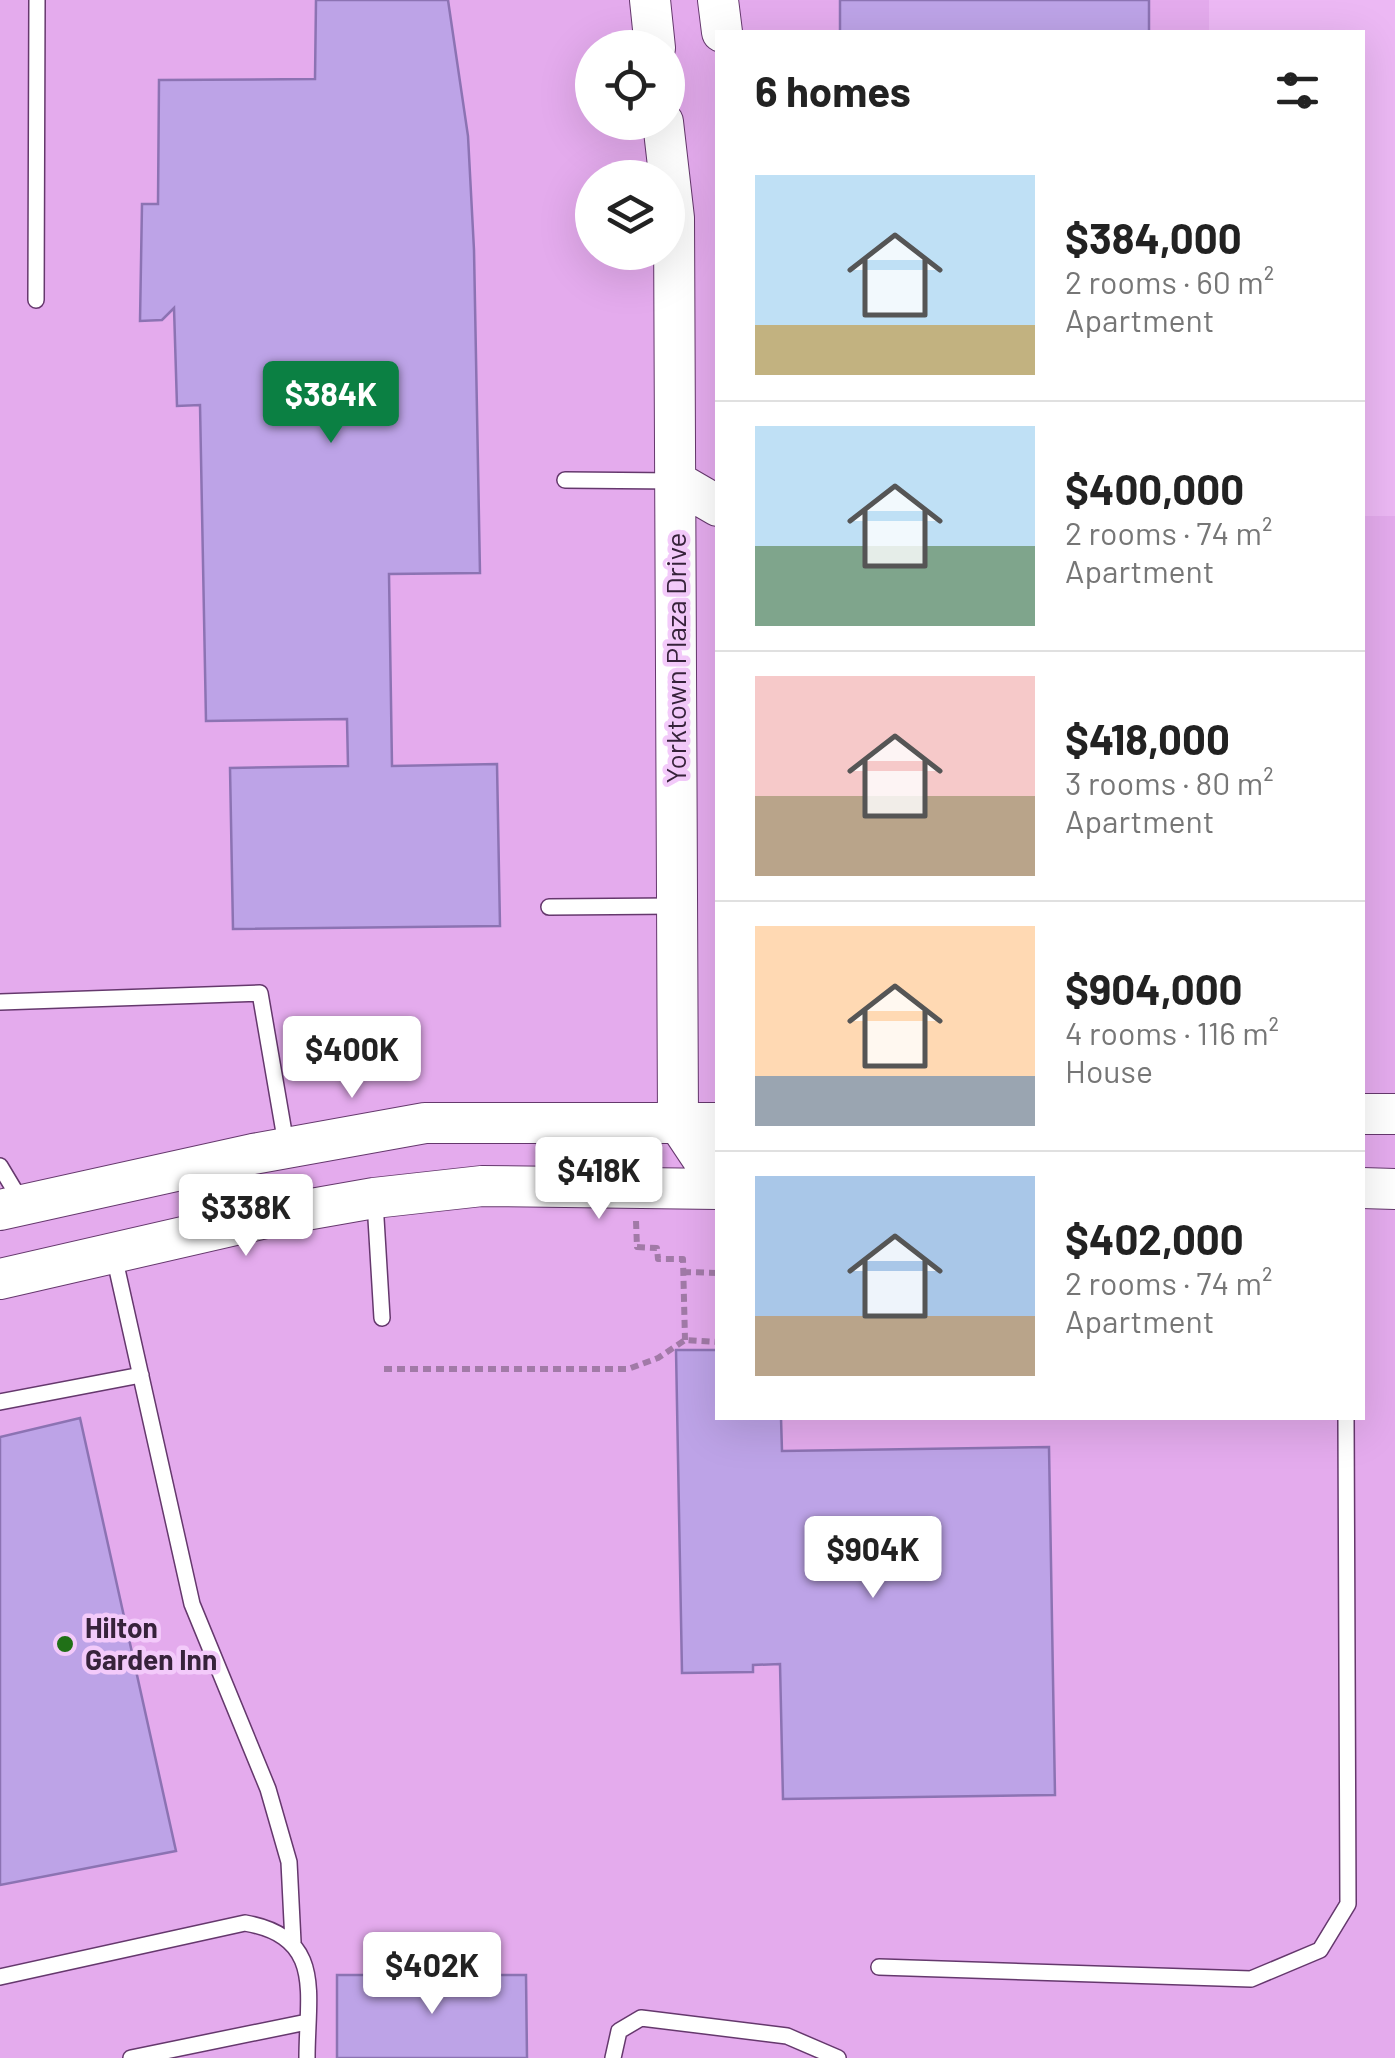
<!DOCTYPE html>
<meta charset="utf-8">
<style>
body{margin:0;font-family:Barlow,sans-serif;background:#f6f6f6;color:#222;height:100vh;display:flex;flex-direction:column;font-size:38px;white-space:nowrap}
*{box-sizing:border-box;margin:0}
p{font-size:32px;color:#767676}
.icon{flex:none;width:55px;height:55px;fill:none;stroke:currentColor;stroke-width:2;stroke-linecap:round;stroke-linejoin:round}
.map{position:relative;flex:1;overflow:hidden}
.side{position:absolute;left:715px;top:30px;width:650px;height:1390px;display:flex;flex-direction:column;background:#fff;border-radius:0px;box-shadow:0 10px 40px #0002}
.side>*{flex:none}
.tools{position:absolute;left:575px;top:30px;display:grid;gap:20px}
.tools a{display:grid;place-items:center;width:110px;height:110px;border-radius:50%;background:#fff;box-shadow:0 10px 40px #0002;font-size:50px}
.price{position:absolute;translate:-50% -85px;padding:0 22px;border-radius:10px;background:#fff;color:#222;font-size:32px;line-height:65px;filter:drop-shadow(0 2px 5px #0008)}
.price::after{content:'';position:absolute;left:50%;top:60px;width:30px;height:22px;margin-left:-15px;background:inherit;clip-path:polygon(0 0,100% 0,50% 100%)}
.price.on{background:#0b8043;color:#fff}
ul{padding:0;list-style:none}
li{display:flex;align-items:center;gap:30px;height:250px;padding:0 40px}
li+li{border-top:2px solid #e0e0e0}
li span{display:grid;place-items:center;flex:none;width:280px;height:200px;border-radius:0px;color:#555}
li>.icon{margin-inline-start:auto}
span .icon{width:120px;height:120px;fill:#fffc;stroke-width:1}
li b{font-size:42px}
h2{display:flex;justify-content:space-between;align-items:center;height:120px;padding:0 40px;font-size:42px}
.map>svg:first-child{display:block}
.built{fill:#e4abed;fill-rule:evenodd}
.building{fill:#bda3e7;stroke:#8c73b3;stroke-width:2.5}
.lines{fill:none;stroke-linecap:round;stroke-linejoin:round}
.service-casing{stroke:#65386d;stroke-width:18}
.tertiary-casing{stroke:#65386d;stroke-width:42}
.path{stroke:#a17aa7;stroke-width:6;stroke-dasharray:8 5;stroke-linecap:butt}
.service{stroke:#fff;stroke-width:15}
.tertiary{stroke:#fff;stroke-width:40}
.poi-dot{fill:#207017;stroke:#f3cafa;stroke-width:4}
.labels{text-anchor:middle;stroke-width:9;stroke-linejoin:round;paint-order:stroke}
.street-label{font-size:28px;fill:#37233b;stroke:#f3cafa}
.poi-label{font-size:28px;font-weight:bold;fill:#37233b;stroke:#f3cafa;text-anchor:start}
</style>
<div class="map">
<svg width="1395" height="2058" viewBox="0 0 1395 2058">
<rect width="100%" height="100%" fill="#ecb8f4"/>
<path class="built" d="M 0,0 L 1209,0 L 1209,32 L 718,32 L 718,1418 L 1362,1418 L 1362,516 L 1395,516 L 1395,2058 L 0,2058 ZM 592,48 L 668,48 L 668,122 L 592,122 ZM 592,178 L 668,178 L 668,252 L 592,252 Z"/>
<path class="building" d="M 316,0 L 448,0 L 468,136 L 474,250 L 480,573 L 389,574 L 392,766 L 497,764 L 500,926 L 233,929 L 230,768 L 348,766 L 347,719 L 206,721 L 200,405 L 177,406 L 174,308 L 162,320 L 140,321 L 142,204 L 158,204 L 159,80 L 315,79 Z
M 840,0 L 1149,0 L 1149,32 L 840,32 Z
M 676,1350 L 718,1350 L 718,1418 L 781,1418 L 782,1451 L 1049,1447 L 1055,1795 L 783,1799 L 780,1664 L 753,1665 L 753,1672 L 682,1673 Z
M 80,1418 L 176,1851 L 0,1885 L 0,1437 Z
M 337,1975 L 526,1975 L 527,2058 L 337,2058 Z"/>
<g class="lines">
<defs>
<path id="service" d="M 36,300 L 37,0
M 565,480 L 675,481
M 549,907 L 675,906
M 0,1002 L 260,993 L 286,1144
M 0,1166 L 21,1201
M 375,1202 L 382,1318
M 114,1256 L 192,1604 L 268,1789 L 289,1862 L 293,1942
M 0,1402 L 141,1375
M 879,1967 L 1251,1979 L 1320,1950 L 1348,1904 L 1346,1418
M 0,1977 L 245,1923 C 325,1937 307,1993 307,2058
M 131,2058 L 307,2022
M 613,2058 L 619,2031 L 641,2018 L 787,2036 L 838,2058"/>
<path id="tertiary" d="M 650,0 L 655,48
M 718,0 L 722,32
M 663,122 L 674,218 L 678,1122 L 718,1182
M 675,481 L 718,506
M 1362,1114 L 1395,1114
M 1362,1188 L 1395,1189
M 0,1210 L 253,1154 L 425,1123 L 718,1123
M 0,1279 L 283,1214 L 374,1198 L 482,1186 L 718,1189"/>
</defs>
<use href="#service" class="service-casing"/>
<use href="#tertiary" class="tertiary-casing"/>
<path class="path" d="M 636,1221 L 637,1247 L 657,1248 L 658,1259 L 683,1259 L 685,1340
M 683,1272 L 718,1273
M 384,1369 L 628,1369 L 658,1358 L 685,1340 L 718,1342"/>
<use href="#service" class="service"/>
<use href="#tertiary" class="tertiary"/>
</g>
<circle class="poi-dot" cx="65" cy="1644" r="10"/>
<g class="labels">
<g class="street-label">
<text transform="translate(676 658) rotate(-90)" y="10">Yorktown Plaza Drive</text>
</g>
<g class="poi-label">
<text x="85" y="1638">Hilton<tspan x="85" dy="32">Garden Inn</tspan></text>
</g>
</g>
</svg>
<div class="tools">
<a><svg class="icon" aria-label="locate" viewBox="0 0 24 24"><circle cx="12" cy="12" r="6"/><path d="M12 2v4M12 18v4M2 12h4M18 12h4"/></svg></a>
<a><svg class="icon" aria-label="layers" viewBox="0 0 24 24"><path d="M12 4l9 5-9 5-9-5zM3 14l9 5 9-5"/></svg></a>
</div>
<b class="price on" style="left:331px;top:446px">$384K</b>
<b class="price" style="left:352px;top:1101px">$400K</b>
<b class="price" style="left:599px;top:1222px">$418K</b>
<b class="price" style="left:246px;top:1259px">$338K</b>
<b class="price" style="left:873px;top:1601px">$904K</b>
<b class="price" style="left:432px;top:2017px">$402K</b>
<section class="side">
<h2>6 homes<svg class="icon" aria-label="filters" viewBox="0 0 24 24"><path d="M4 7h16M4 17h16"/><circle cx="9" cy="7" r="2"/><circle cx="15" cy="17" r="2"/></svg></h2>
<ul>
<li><span style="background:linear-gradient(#bfe0f5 75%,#c2b280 0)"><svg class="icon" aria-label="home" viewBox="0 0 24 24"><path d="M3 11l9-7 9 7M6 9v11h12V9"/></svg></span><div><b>$384,000</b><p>2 rooms · 60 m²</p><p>Apartment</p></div></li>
<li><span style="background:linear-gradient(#bfe0f5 60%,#7fa58c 0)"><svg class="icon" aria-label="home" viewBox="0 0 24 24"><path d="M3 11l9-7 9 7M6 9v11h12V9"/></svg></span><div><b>$400,000</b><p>2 rooms · 74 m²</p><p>Apartment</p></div></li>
<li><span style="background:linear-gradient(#f6c9c9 60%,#b9a48a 0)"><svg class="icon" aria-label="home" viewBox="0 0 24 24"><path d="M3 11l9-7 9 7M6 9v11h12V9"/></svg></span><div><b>$418,000</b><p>3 rooms · 80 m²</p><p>Apartment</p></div></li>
<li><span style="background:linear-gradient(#ffd9b3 75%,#9aa5b1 0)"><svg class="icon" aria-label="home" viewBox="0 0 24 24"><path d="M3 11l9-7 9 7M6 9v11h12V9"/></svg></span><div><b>$904,000</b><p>4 rooms · 116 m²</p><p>House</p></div></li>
<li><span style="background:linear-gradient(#a9c7e8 70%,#b9a48a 0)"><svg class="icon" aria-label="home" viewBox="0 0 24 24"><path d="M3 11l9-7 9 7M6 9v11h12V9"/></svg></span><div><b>$402,000</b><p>2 rooms · 74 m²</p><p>Apartment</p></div></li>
</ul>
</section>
</div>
